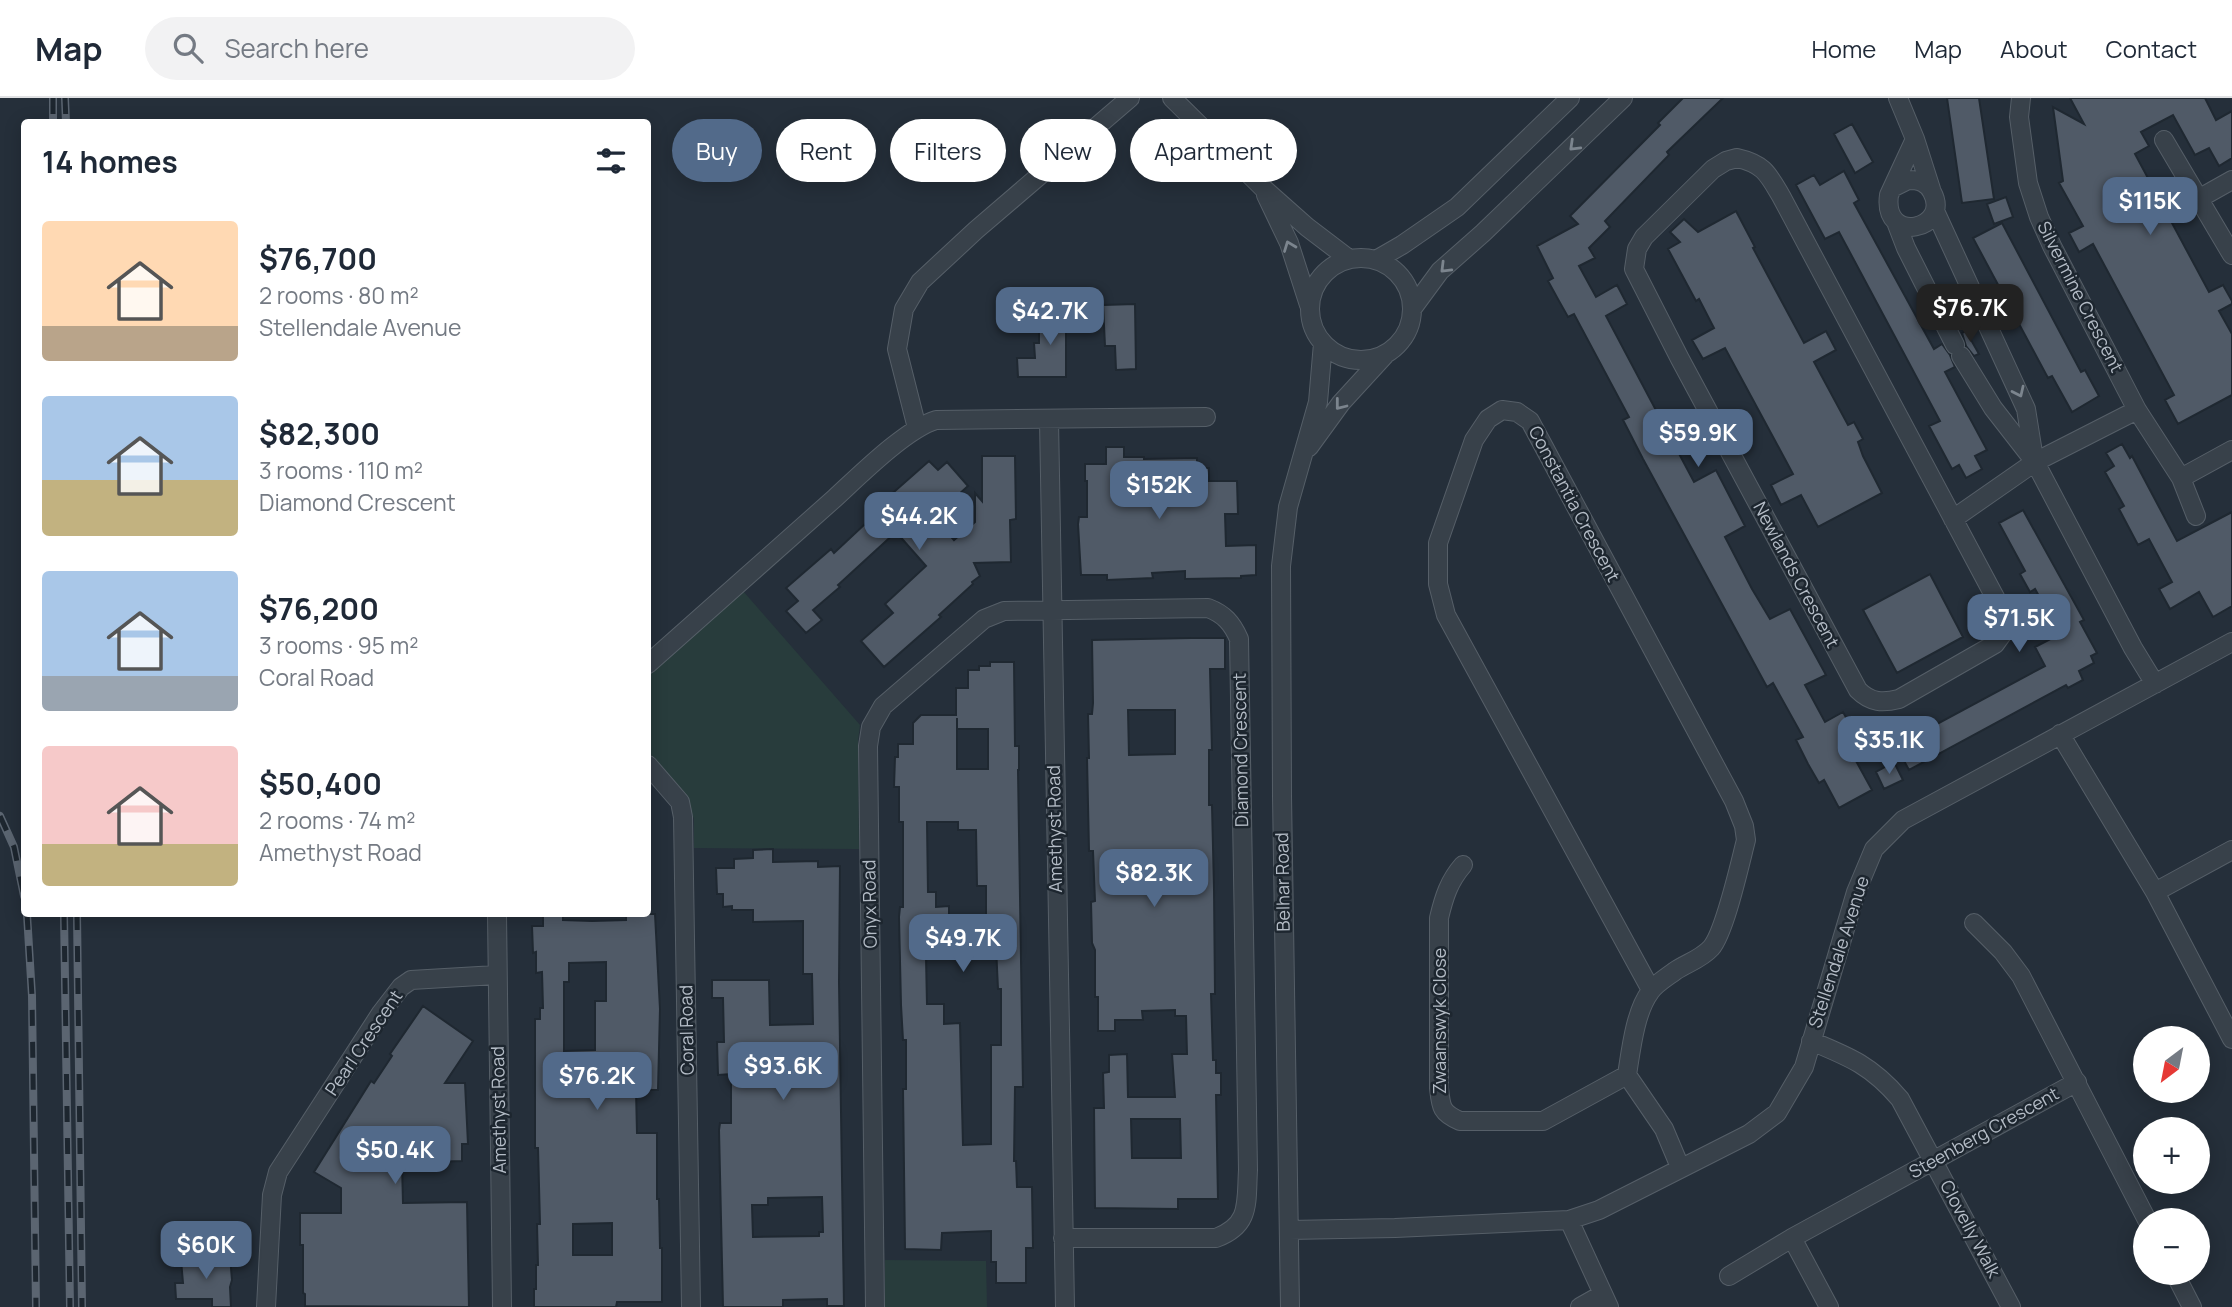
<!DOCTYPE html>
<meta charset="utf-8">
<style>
body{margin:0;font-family:Manrope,sans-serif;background:#f2f2f3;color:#1f2937;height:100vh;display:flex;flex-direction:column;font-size:26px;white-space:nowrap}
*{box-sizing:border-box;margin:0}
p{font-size:23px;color:#747a83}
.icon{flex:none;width:38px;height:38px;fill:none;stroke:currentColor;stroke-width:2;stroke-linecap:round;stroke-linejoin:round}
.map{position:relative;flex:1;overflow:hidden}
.side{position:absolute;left:21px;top:21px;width:630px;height:798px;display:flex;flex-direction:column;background:#fff;border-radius:7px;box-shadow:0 4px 18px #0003}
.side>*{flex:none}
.top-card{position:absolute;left:672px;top:21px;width:665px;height:63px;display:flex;gap:14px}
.needle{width:46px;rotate:212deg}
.controls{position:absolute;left:2133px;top:928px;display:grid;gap:14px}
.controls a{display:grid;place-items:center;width:77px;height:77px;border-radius:50%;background:#fff;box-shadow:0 4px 18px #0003;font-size:35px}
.price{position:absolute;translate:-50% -60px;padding:0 16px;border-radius:14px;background:#526a8a;color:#fff;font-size:23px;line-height:46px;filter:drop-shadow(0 2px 4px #0008)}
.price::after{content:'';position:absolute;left:50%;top:42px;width:21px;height:16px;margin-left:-10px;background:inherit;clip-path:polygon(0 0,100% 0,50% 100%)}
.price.active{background:#222;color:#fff}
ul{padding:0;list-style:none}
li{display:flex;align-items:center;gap:21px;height:175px;padding:0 21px}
li span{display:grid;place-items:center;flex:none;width:196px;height:140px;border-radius:7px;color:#555}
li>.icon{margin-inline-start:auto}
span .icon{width:84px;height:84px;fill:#fffc;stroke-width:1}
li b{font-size:30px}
h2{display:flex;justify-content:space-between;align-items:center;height:84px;padding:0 21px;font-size:30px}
.chip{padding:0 24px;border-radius:32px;background:#fff;box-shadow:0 4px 18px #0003;font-size:24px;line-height:63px}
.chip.active{background:#526a8a;color:#fff}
header{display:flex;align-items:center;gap:42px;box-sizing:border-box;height:98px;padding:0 35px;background:#fff;border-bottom:2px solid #e0e1e3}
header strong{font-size:33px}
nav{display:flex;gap:38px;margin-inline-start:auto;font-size:24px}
.search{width:490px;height:63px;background:#f2f2f3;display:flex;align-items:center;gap:18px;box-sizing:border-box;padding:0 24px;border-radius:38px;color:#747a83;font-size:26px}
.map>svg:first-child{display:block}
.green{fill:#283c3c}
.building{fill:#505a67;stroke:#1f2831;stroke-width:2;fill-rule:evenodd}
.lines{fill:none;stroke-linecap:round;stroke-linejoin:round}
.street-casing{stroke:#565f68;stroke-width:20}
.street{stroke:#38414a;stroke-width:18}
.rail-casing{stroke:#5b6571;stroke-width:8}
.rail{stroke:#1d262f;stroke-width:5;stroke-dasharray:16;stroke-linecap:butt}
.oneway{stroke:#7c858e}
.labels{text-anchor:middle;stroke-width:5;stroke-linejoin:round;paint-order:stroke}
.street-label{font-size:18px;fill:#b4bcc6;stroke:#1d262f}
</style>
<header>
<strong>Map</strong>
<div class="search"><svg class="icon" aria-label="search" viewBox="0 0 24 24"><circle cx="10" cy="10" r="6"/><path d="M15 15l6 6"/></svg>Search here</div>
<nav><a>Home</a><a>Map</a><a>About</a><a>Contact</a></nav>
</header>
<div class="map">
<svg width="2232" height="1209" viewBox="0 0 2232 1209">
<rect width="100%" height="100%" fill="#252f3a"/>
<path class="green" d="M 743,493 L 860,627 L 858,643 L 859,751 L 694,750 L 694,721 L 687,701 L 648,653 L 648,577 Z
M 885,1162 L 986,1163 L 987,1209 L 885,1209 Z"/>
<path class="building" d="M 1683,0 L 1723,0 L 1667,54 L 1669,57 L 1605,123 L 1610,129 L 1589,150 L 1595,160 L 1579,168 L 1596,199 L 1617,187 L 1627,206 L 1606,218 L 1676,350 L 1694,384 L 1716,372 L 1745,428 L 1725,439 L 1752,491 L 1770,521 L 1790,511 L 1826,577 L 1805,587 L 1825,624 L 1843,614 L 1861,646 L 1850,652 L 1872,692 L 1839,710 L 1824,682 L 1819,685 L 1808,666 L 1796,642 L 1803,639 L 1773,585 L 1767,589 L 1643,361 L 1623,322 L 1629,319 L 1574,216 L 1568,219 L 1559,203 L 1548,183 L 1553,180 L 1537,148 L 1578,126 L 1570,118 L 1660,27 L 1658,25 Z
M 1947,0 L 1979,0 L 1994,101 L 1962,105 Z
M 2070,0 L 2205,0 L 2216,22 L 2232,13 L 2232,60 L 2219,68 L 2209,50 L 2195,57 L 2173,17 L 2141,34 L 2149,48 L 2135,56 L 2209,194 L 2223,187 L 2232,203 L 2232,206 L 2219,213 L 2232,236 L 2232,297 L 2178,326 L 2165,302 L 2174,297 L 2093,146 L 2079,154 L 2069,135 L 2083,128 L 2059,85 L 2063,83 L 2053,9 L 2084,26 Z
M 1852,26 L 1873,64 L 1855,75 L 1834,36 Z
M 1844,73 L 1859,102 L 1854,105 L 1934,251 L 1942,246 L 1950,257 L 1955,269 L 1945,274 L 1987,352 L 1975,358 L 1982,371 L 1966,380 L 1959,367 L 1952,371 L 1929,328 L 1940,323 L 1839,134 L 1825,141 L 1796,87 L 1814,77 L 1820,87 Z
M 2006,99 L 2013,119 L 1994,126 L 1987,106 Z
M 1736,113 L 1755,149 L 1753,150 L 1804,245 L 1826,233 L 1836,252 L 1814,264 L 1848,327 L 1854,324 L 1863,341 L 1858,344 L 1863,358 L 1882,395 L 1818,429 L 1801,397 L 1781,407 L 1771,387 L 1793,376 L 1725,250 L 1703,261 L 1692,242 L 1714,230 L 1699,201 L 1696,203 L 1668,151 L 1680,144 L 1670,134 L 1684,121 L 1698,134 Z
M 2002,125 L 2081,274 L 2085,272 L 2099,298 L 2072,314 L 2052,278 L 2048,280 L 1973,140 Z
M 1072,200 L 1073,231 L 1066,231 L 1066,279 L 1018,279 L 1017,260 L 1035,260 L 1034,245 L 1039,245 L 1039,230 Z
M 1135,206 L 1136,271 L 1116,272 L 1115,248 L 1105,248 L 1103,207 Z
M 1966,233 L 1979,256 L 1974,258 L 1966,248 L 1962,235 Z
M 2122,346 L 2130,360 L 2132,358 L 2177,443 L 2232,414 L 2232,508 L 2213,519 L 2199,494 L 2170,511 L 2159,491 L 2172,484 L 2149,441 L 2138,447 L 2119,411 L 2124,408 L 2105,374 L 2114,368 L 2106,355 Z
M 1106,349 L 1124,349 L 1124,359 L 1144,359 L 1144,361 L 1197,360 L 1197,370 L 1209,370 L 1209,383 L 1237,383 L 1238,416 L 1225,416 L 1226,448 L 1256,447 L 1256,477 L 1241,478 L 1241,480 L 1185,481 L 1185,473 L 1152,475 L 1153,480 L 1107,482 L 1107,477 L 1081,477 L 1078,426 L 1079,419 L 1087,419 L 1087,383 L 1085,383 L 1085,366 L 1106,366 Z
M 982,358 L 1015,358 L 1016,421 L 1010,422 L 1011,464 L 974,465 L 980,478 L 972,484 L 973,486 L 939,517 L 941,519 L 884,569 L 861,543 L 893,515 L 885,506 L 926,468 L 896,434 L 838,487 L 840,489 L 813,512 L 822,522 L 806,535 L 786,513 L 798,503 L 786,490 L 831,451 L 834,455 L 881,411 L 878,408 L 929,363 L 938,372 L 947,364 L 968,388 L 934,419 L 954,442 L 975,424 L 975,395 L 982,403 Z
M 2023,412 L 2084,522 L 2080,524 L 2097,555 L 2091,558 L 2094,565 L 2079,573 L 2083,582 L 2068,590 L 2066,587 L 1909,672 L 1896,648 L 2045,568 L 2035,549 L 2060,536 L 2035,491 L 2030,494 L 2020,476 L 2025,473 L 1999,425 Z
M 1930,476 L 1963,539 L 1897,575 L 1863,512 Z
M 1191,540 L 1225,540 L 1225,571 L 1210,571 L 1212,652 L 1209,652 L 1209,707 L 1212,707 L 1214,791 L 1215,896 L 1211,896 L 1213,962 L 1216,962 L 1216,975 L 1221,975 L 1221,997 L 1216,997 L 1218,1101 L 1178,1101 L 1178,1111 L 1095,1110 L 1094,1010 L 1104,1010 L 1103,975 L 1109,974 L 1109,957 L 1127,956 L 1128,999 L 1175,999 L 1172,956 L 1187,956 L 1186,918 L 1175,918 L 1175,912 L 1142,913 L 1143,922 L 1115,922 L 1115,933 L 1098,933 L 1098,899 L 1095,899 L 1095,852 L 1092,845 L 1091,804 L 1095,803 L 1093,753 L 1089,753 L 1087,660 L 1089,660 L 1088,616 L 1092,616 L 1093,605 L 1092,542 ZM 1128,612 L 1175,612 L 1175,656 L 1129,657 ZM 1152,752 L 1152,783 L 1117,785 L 1116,753 ZM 1131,1021 L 1180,1021 L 1181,1060 L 1132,1060 Z
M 990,564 L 1014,564 L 1015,648 L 1019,648 L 1019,672 L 1018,672 L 1023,989 L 1015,989 L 1014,1063 L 1016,1063 L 1017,1089 L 1032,1089 L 1033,1150 L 1026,1150 L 1026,1185 L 996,1185 L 996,1164 L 991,1164 L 991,1133 L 942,1135 L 941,1152 L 905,1151 L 903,991 L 906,991 L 906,942 L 903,942 L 901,907 L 899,819 L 900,809 L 903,809 L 903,724 L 899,724 L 899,689 L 894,689 L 895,659 L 898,659 L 898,646 L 913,646 L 913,625 L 921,617 L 956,617 L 956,590 L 968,590 L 968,572 L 979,572 L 979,568 L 990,568 ZM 957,620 L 957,631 L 988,631 L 988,671 L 957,671 ZM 927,724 L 958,724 L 958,732 L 976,732 L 977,788 L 986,788 L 986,827 L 995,827 L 998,891 L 1001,891 L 1001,947 L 991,947 L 991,1046 L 963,1047 L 960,925 L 944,926 L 944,906 L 927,906 L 926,859 L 937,859 L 937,839 L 949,839 L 949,808 L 936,809 L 936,794 L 928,794 Z
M 1894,664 L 1903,682 L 1884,691 L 1876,674 Z
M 773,751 L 773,764 L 818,763 L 818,769 L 840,768 L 839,884 L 844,1208 L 827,1208 L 827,1201 L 783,1202 L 783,1209 L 723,1209 L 719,1032 L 720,1025 L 731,1025 L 731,976 L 718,977 L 717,944 L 724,944 L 723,900 L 712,900 L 712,882 L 769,882 L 770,927 L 813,926 L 812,876 L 803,876 L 803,823 L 753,824 L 753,812 L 732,812 L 732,808 L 723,809 L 723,796 L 717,796 L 716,770 L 734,770 L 734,761 L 753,760 L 753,752 ZM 822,1099 L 823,1134 L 819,1134 L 819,1138 L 753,1139 L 752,1107 L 768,1107 L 768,1100 Z
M 543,816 L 563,816 L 563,822 L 592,823 L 626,822 L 626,816 L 655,816 L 660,911 L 658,992 L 636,992 L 637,1035 L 657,1035 L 657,1101 L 659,1101 L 660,1150 L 662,1150 L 662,1204 L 617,1204 L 616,1209 L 534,1209 L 534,1191 L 536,1191 L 536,1167 L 538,1167 L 537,1126 L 540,1126 L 538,1050 L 535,1050 L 535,921 L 540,921 L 540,910 L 543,910 L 542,874 L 536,875 L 536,854 L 533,855 L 532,828 L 543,828 ZM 606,864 L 606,903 L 595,903 L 595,952 L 564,953 L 564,884 L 569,884 L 569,865 ZM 612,1125 L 612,1157 L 573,1157 L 573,1126 Z
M 423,908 L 473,943 L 445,985 L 465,985 L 468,1046 L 462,1046 L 462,1063 L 402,1065 L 403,1105 L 467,1104 L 469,1209 L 305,1208 L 305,1196 L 303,1195 L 303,1147 L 300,1147 L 300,1115 L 341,1115 L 341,1090 L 314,1074 L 371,983 L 374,985 L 392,958 L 390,956 Z
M 230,1158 L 232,1182 L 230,1189 L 231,1209 L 212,1209 L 212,1201 L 176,1201 L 175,1185 L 183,1185 L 181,1162 Z"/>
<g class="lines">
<defs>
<path id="street" d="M 1172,0 L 1263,90 L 1307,129 L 1349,161
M 1898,0 L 1915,41 L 1931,91
M 2021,0 L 2019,19 L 2028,85 L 2039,119 L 2052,148 L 2137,312 L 2181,380 L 2196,418
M 2164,42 L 2232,157
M 1737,60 C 1764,66 1768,76 1781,98 L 2005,518 L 2003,535 L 1995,546 L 1899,601 C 1883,605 1871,605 1858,592 L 1680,261 L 1634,171 L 1637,151 L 1644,139 L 1713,71 L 1726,63 Z
M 1894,89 L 1908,82 C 1919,82 1927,84 1932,94 C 1952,131 1882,148 1889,97 L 1915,41
M 1266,97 L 1289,145 L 1309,207
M 2200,100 L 2232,82
M 1935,113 L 2026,311 L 2034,361
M 1896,124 L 1906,150 L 1955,247
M1310 211a51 51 0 1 1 102 0a51 51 0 1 1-102 0Z
M 1376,162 L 1402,147 L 1457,109 L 1570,0
M 1412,211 L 1440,173 L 1483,135 L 1623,0
M 1961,258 L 1993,310 L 2035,364 L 2133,550 L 2155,586
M 1049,322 L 1065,1209
M 917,330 L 897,251 L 904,211 L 920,184 L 976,132 L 1130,0
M 1309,349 L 1341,305 L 1385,257
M 2181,380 L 2232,352
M 1953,421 L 2035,364 L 2137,312
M 648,566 C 710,511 773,455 835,400 C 860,377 906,331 936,322 L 1206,319
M 2060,636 L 2155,794 L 2232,941
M 648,667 L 680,704 L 683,719 L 691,1209
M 1463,767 C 1449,783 1444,799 1439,820 L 1439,990 C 1441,1009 1441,1015 1460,1023 L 1543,1023 L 1627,977
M 2155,794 L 2232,752
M 497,816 L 502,1209
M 1974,825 L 2003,854 L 2021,878 L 2147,1122
M 1651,892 L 1446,517 L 1438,486 L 1438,445 L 1474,342 L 1488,321 L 1502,312 L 1517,314 L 1530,323 L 1734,703 L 1744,728 L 1746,742 C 1740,765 1725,834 1711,850 C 1701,861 1687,865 1675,873 C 1667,879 1655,886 1650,894 C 1635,914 1631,952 1627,977 L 1664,1031 L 1680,1069
M 1811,943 C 1850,959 1872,968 1900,1001 L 2011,1209
M 1569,1122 L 1609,1209
M 1289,1132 L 1395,1130 L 1569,1122 L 1599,1112 L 1749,1036 L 1777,1015 L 1804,969 L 1856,794 L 1874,751 L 1903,722 L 2232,544
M 1792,1140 L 1829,1209
M 2174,1174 L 2192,1209
M 1729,1178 L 1792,1140 L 2077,984
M 266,1209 L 272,1097 L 278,1074 L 381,915 L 401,889 L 411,882 L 496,877
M 875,1209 L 868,648 L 871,629 L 883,608 L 984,521 L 1004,513 L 1208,510 C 1224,516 1232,525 1239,541 L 1248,1072 C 1246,1105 1251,1127 1216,1140 L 1063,1140
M 1290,1209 L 1282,698 L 1281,468 L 1288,409 L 1318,304 L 1323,245
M 1580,1209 L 1603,1196"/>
</defs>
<use href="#street" class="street-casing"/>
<use href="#street" class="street"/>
<defs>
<path id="rail" d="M 53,0 L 53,24
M 65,0 L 66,24
M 0,718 L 14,749 L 24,798
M 27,816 L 32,898 L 36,1209
M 64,816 L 70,1209
M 77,816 L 82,1209"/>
</defs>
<use href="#rail" class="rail-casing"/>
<use href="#rail" class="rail"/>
</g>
<defs><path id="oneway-chevron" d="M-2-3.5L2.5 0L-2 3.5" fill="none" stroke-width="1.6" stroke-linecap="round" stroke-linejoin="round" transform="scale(1.75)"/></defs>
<g class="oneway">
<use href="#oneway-chevron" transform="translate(1574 48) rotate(136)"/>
<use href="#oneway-chevron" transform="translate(1289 148) rotate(-111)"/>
<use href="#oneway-chevron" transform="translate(1445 170) rotate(135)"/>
<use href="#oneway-chevron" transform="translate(2019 294) rotate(65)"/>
<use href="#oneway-chevron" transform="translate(1340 307) rotate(128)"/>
</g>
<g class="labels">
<g class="street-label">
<text transform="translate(2080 199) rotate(63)" y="6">Silvermine Crescent</text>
<text transform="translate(1574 406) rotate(62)" y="6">Constantia Crescent</text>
<text transform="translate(1796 477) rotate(62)" y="6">Newlands Crescent</text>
<text transform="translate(1241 652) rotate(-91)" y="6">Diamond Crescent</text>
<text transform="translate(1055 731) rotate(-91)" y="6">Amethyst Road</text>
<text transform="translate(1283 784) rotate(-91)" y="6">Belhar Road</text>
<text transform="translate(870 806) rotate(-91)" y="6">Onyx Road</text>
<text transform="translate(1839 854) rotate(-72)" y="6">Stellendale Avenue</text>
<text transform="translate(1440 923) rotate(-90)" y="6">Zwaanswyk Close</text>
<text transform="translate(687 932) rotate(-91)" y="6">Coral Road</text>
<text transform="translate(364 945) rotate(-56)" y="6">Pearl Crescent</text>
<text transform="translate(499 1012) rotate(-91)" y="6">Amethyst Road</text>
<text transform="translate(1984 1035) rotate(-29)" y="6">Steenberg Crescent</text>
<text transform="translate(1970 1131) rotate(62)" y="6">Clovelly Walk</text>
</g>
</g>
</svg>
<div class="controls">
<a><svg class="needle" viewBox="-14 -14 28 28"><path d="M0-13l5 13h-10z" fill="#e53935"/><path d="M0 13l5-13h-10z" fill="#747a83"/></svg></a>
<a>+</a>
<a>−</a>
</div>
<b class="price" style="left:2150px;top:139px">$115K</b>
<b class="price active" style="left:1970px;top:246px">$76.7K</b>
<b class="price" style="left:1050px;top:249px">$42.7K</b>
<b class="price" style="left:1698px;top:371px">$59.9K</b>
<b class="price" style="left:1159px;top:423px">$152K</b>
<b class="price" style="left:919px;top:454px">$44.2K</b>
<b class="price" style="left:2019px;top:556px">$71.5K</b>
<b class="price" style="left:1889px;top:678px">$35.1K</b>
<b class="price" style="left:1154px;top:811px">$82.3K</b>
<b class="price" style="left:963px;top:876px">$49.7K</b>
<b class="price" style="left:783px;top:1004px">$93.6K</b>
<b class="price" style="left:597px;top:1014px">$76.2K</b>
<b class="price" style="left:395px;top:1088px">$50.4K</b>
<b class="price" style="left:206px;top:1183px">$60K</b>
<div class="top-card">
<a class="chip active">Buy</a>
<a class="chip">Rent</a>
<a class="chip">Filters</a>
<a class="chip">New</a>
<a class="chip">Apartment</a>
</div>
<section class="side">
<h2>14 homes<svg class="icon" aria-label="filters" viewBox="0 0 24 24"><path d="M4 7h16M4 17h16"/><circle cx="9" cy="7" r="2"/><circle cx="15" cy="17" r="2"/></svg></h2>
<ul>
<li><span style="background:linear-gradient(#ffd9b3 75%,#b9a48a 0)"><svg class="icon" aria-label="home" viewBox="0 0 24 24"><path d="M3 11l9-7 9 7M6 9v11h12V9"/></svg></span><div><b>$76,700</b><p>2 rooms · 80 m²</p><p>Stellendale Avenue</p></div></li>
<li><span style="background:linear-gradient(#a9c7e8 60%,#c2b280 0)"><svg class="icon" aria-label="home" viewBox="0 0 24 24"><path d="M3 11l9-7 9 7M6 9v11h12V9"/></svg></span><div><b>$82,300</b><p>3 rooms · 110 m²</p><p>Diamond Crescent</p></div></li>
<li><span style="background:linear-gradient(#a9c7e8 75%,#9aa5b1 0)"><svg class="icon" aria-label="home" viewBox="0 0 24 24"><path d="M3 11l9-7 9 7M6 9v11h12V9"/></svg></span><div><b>$76,200</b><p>3 rooms · 95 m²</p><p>Coral Road</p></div></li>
<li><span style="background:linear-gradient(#f6c9c9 70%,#c2b280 0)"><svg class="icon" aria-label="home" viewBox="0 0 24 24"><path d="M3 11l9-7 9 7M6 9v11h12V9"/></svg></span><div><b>$50,400</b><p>2 rooms · 74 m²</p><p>Amethyst Road</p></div></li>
</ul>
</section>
</div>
